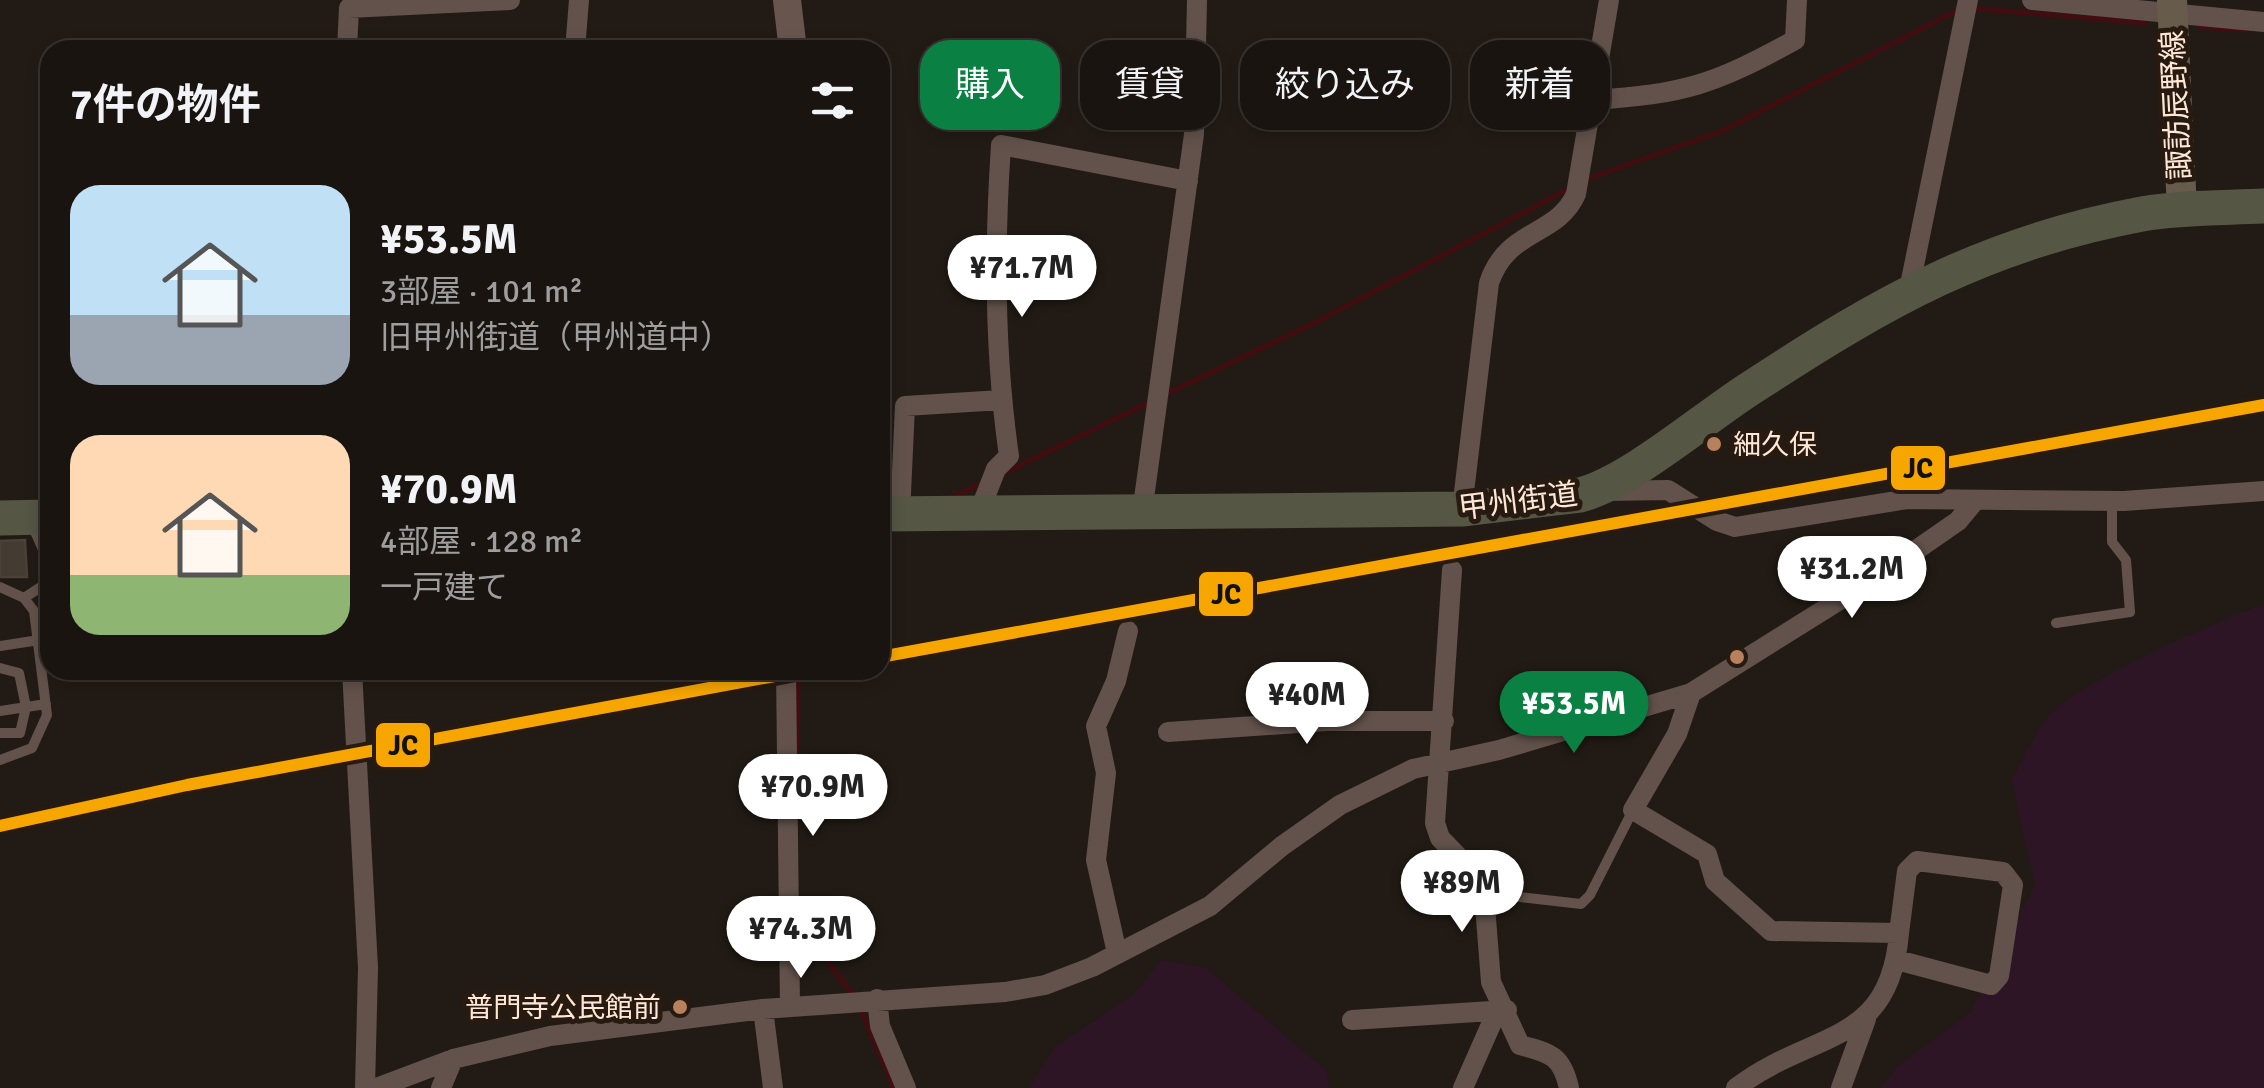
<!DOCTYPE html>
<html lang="ja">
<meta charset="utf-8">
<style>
body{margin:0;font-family:Signika,"Noto Sans JP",sans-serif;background:#27211e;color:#f1f3f6;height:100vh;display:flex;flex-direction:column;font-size:38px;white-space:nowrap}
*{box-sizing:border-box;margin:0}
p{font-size:32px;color:#9f9e9f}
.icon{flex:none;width:55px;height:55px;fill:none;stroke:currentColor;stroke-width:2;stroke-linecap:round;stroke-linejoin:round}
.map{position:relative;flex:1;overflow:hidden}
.drawer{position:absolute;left:40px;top:40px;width:850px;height:640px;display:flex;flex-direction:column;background:#1a1410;border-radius:30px;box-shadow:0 5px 15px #0003,0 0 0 2px #383330}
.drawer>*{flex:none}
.hud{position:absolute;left:920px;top:40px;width:950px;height:90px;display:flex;gap:20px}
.price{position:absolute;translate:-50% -85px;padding:0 22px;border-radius:35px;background:#fff;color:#222;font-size:32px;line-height:65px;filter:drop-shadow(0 2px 5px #0008)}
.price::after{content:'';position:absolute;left:50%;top:60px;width:30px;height:22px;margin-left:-15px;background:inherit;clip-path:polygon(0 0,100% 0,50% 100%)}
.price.current{background:#0b8043;color:#fff}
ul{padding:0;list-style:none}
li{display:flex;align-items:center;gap:30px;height:250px;padding:0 30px}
li span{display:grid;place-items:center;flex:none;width:280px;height:200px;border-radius:30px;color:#555}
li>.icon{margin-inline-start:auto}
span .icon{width:120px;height:120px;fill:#fffc;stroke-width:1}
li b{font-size:42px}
h2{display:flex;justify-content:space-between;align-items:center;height:120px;padding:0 30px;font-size:42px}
.chip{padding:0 35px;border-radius:30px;background:#1a1410;box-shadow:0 5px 15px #0003,0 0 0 2px #383330;font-size:35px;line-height:90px}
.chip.current{background:#0b8043;color:#fff}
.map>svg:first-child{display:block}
.green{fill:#2e1526}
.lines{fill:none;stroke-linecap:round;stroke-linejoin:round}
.stream{stroke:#410d11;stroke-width:5}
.building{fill:#443b33;stroke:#4b4237;stroke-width:2.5}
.lane{stroke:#62524b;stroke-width:10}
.street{stroke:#62524b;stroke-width:20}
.secondary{stroke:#68564e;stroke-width:28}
.primary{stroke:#675c4b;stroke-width:30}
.highway{stroke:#555644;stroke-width:35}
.rail-1-casing{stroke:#271a10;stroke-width:20}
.rail-1{stroke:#f7a600;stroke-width:12}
.bus-dot{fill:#b6815c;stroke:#271a10;stroke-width:4}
.labels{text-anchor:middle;stroke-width:10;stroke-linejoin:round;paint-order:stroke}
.bus-label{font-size:28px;fill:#fee7d7;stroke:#271a10;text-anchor:start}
.street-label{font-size:30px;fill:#fee7d7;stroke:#271a10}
.line-badge{stroke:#271a10;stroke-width:4}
.pale-badge-label{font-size:28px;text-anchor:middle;font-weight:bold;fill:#111}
</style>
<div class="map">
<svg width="2264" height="1088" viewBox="0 0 2264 1088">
<rect width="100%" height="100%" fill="#221b15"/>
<path class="green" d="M 2264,605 L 2264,1088 L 1881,1088 L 1897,1067 L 1970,1013 L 2035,886 L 2012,780 C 2023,760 2033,737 2046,719 C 2071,686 2220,619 2264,605 Z
M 1162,960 L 1206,968 L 1327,1072 L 1329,1088 L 1029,1088 L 1055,1048 L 1135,993 Z"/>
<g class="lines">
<path class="stream" d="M 1971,8 L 2145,23
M 2200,27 L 2246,30
M 1584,180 L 1722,131 L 1960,9
M 1166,394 L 1316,322 L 1570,188
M 1004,473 L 1152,401
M 950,498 L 985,482
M 797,766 L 798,684
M 798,902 L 806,932 L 855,998
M 860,1008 L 894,1088"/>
</g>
<path class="building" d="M 25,540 L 27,577 L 0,577 L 0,541 Z"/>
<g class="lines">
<path class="lane" d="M 32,525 L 50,565
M 0,587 L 24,598 L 34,611 L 47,715 L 32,748 L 0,760
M 24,598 L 50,581
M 2056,623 L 2130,612 L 2126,560 L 2112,542 L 2112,501
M 0,646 L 39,640
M 0,668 L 19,673 L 26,707 L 20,733 L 0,733
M 0,711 L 46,704
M 1484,893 L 1581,904 L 1590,895 L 1633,810"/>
<path class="street" d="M 2032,0 L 2264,22
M 347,50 L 349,8 L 510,0
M 575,50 L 579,0
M 1592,100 C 1685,94 1713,85 1795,40 L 1797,0
M 1909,290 L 1968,0
M 1607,491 L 1668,490 L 1717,521 L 1735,527 L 1908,499 L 2124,501 L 2264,491
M 1462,509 L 1489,283 C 1507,228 1557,237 1576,194 L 1609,0
M 1142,513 L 1194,134 L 1197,0
M 900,515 L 905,406 L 1001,400
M 978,515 L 996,469 L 1009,456 C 994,352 994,249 1001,145 L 1188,181
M 1452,570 L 1435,823 L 1440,838 L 1477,876 L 1484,893 L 1491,982 L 1520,1045 C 1551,1053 1562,1056 1569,1088
M 352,670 L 368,968 L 365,1088
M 786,670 L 790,1007
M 1691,693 L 1677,734 L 1633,810 L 1707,854 L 1715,881 L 1771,931 L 1899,933 C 1890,1048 1811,1030 1736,1088
M 1168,732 L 1326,721 L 1444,721
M 1117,953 L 1096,860 L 1106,773 L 1096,726 L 1116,681 L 1128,631
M 1897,960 L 1991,985 L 1999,976 L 2013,885 L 2003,872 L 1917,861 L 1907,871 L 1899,933
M 877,999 L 880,1026 L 906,1088
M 763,1009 L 773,1088
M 1352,1020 L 1507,1010
M 376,1088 L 453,1059 L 550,1036 L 763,1009 L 1005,992 L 1045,985 L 1092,967 L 1210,906 L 1282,846 L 1340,805 L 1413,769 L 1499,750 L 1691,693 L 1886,571 L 1958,521 L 1973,503
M 441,1088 L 453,1059
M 1463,1088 L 1497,1011
M 1841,1088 L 1866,1019"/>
<path class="secondary" d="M 787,0 L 793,50"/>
<path class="primary" d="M 2172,0 L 2182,210"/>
<path class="highway" d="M 880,514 L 1462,509 L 1580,495 C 1631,482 1706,416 1754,386 C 1884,301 1986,243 2142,214 C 2182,207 2224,208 2264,206
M 0,518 L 50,517"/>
<defs>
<path id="rail-1" d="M 880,657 L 2264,405
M 0,826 L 187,785 L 807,670"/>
</defs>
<use href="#rail-1" class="rail-1-casing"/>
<use href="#rail-1" class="rail-1"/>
</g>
<g class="bus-dot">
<circle cx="1714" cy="444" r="9"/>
<circle cx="1737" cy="657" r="9"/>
<circle cx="680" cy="1007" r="9"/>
</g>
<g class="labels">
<g class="bus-label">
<text x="1733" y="454">細久保</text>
<text x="661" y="1017" text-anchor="end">普門寺公民館前</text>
</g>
<g class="street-label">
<text transform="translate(2176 105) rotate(-93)" y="10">諏訪辰野線</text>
<text transform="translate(1518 501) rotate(-7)" y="10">甲州街道</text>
</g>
</g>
<g class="line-badge">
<rect x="1889" y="444" width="58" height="48" rx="10" fill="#f7a600"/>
<rect x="1197" y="570" width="58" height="48" rx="10" fill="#f7a600"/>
<rect x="374" y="721" width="58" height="48" rx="10" fill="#f7a600"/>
</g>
<g class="pale-badge-label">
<text x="1918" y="478">JC</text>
<text x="1226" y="604">JC</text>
<text x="403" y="755">JC</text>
</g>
</svg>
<b class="price" style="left:1022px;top:320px">¥71.7M</b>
<b class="price" style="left:1852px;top:621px">¥31.2M</b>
<b class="price" style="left:1307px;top:747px">¥40M</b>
<b class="price current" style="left:1574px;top:756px">¥53.5M</b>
<b class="price" style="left:813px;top:839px">¥70.9M</b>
<b class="price" style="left:1462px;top:935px">¥89M</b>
<b class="price" style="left:801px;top:981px">¥74.3M</b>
<div class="hud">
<a class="chip current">購入</a>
<a class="chip">賃貸</a>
<a class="chip">絞り込み</a>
<a class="chip">新着</a>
</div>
<section class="drawer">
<h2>7件の物件<svg class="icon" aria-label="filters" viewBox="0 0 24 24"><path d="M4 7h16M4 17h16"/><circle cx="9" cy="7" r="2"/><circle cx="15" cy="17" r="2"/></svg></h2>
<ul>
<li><span style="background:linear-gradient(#bfe0f5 65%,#9aa5b1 0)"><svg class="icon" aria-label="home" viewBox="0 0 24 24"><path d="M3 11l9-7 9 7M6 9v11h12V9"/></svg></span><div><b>¥53.5M</b><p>3部屋 · 101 m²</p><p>旧甲州街道（甲州道中）</p></div></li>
<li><span style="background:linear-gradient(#ffd9b3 70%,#8fb573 0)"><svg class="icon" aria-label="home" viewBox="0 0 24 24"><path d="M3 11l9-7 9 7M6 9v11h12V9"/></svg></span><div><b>¥70.9M</b><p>4部屋 · 128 m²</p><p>一戸建て</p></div></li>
</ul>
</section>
</div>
